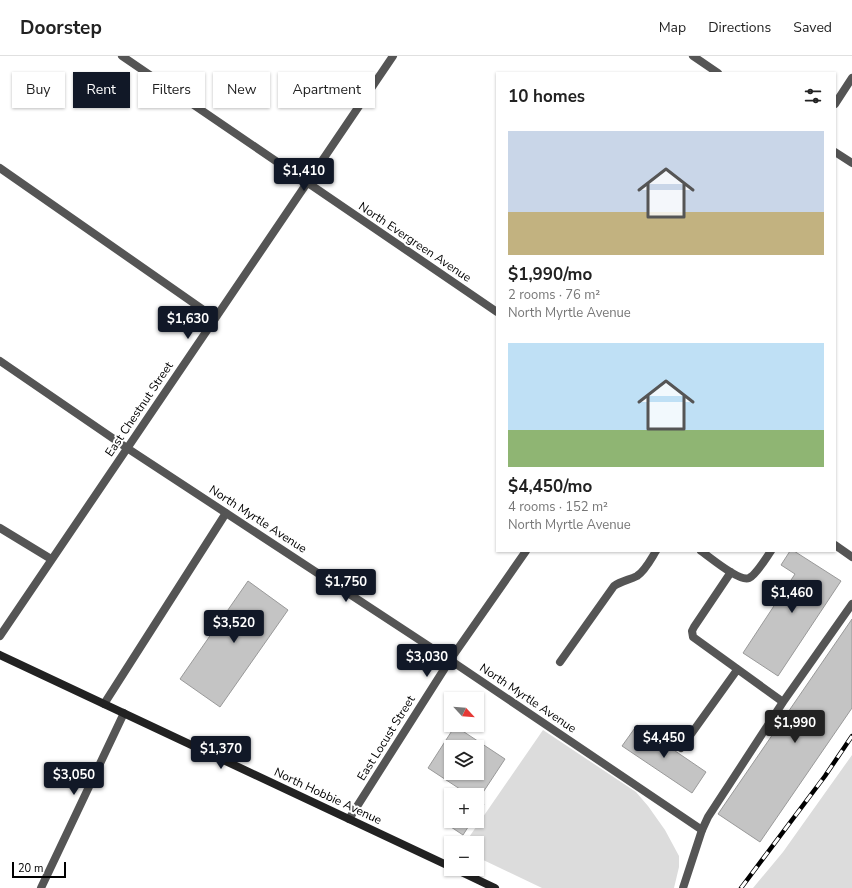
<!DOCTYPE html>
<meta charset="utf-8">
<style>
body{margin:0;font-family:"Nunito Sans",sans-serif;background:#f6f6f6;color:#222;height:100vh;display:flex;flex-direction:column;font-size:15px;white-space:nowrap}
*{box-sizing:border-box;margin:0}
p{font-size:13px;color:#767676}
.icon{flex:none;width:22px;height:22px;fill:none;stroke:currentColor;stroke-width:2;stroke-linecap:round;stroke-linejoin:round}
.map{position:relative;flex:1;overflow:hidden}
.panel{position:absolute;left:496px;top:16px;width:340px;height:480px;display:flex;flex-direction:column;background:#fff;border-radius:0px;box-shadow:0 1px 3px #0004}
.panel>*{flex:none}
.top-card{position:absolute;left:12px;top:16px;width:380px;height:36px;display:flex;gap:8px}
.needle{width:26px;rotate:116deg}
.fabs{position:absolute;left:444px;top:636px;display:grid;gap:8px}
.fabs a{display:grid;place-items:center;width:40px;height:40px;border-radius:0px;background:#fff;box-shadow:0 1px 3px #0004;font-size:20px}
.scale{position:absolute;left:12px;bottom:10px;width:54px;box-sizing:border-box;padding-left:4px;border:2px solid #000;border-top:0;font-size:11px;line-height:14px;white-space:nowrap;color:#000;-webkit-text-stroke:3px #fff;paint-order:stroke}
.price{position:absolute;translate:-50% -34px;padding:0 9px;border-radius:4px;background:#111827;color:#fff;font-size:13px;line-height:26px;filter:drop-shadow(0 1px 2px #0008)}
.price::after{content:'';position:absolute;left:50%;top:24px;width:12px;height:9px;margin-left:-6px;background:inherit;clip-path:polygon(0 0,100% 0,50% 100%)}
.price.selected{background:#222;color:#fff}
ul{padding:0;list-style:none}
li{display:grid;align-content:center;gap:8px;height:212px;padding:0 12px}
li span{display:grid;place-items:center;height:124px;border-radius:0px;color:#555}
li>.icon{margin-inline-start:auto}
span .icon{width:72px;height:72px;fill:#fffc;stroke-width:1}
li b{font-size:17px}
h2{display:flex;justify-content:space-between;align-items:center;height:48px;padding:0 12px;font-size:17px}
.tag{padding:0 14px;border-radius:0px;background:#fff;box-shadow:0 1px 3px #0004;font-size:14px;line-height:36px}
.tag.selected{background:#111827;color:#fff}
header{display:flex;align-items:center;gap:24px;box-sizing:border-box;height:56px;padding:0 20px;background:#fff;border-bottom:1px solid #e0e0e0}
header strong{font-size:19px}
nav{display:flex;gap:22px;margin-inline-start:auto;font-size:14px}
.map>svg:first-child{display:block}
.green{fill:#dcdcdc}
.building{fill:#c4c4c4;stroke:#999;fill-rule:evenodd}
.lines{fill:none;stroke-linecap:round;stroke-linejoin:round}
.lane{stroke:#555;stroke-width:8}
.street{stroke:#555;stroke-width:8}
.secondary{stroke:#222;stroke-width:8}
.rail-casing{stroke:#000;stroke-width:4.5}
.rail{stroke:#fff;stroke-width:3;stroke-dasharray:9;stroke-linecap:butt}
.labels{text-anchor:middle;stroke-width:4;stroke-linejoin:round;paint-order:stroke}
.street-label{font-size:12px;fill:#000;stroke:#fff}
</style>
<header>
<strong>Doorstep</strong>
<nav><a>Map</a><a>Directions</a><a>Saved</a></nav>
</header>
<div class="map">
<svg width="852" height="832" viewBox="0 0 852 832">
<rect width="100%" height="100%" fill="#fff"/>
<path class="green" d="M 543,674 L 636,736 L 648,750 L 665,774 L 679,800 L 679,811 L 674,832 L 542,832 L 477,801 L 477,787 L 465,787 Z
M 852,699 L 852,832 L 753,832 L 783,796 Z"/>
<path class="building" d="M 790,495 L 794,495 L 841,525 L 778,620 L 743,597 L 795,518 L 781,509 Z
M 248,525 L 288,554 L 220,651 L 180,623 Z
M 852,563 L 852,652 L 760,786 L 718,758 Z
M 637,669 L 706,716 L 692,737 L 622,690 Z
M 455,670 L 505,703 L 478,744 L 484,748 L 477,758 L 477,739 L 469,739 L 428,712 ZM 451,691 L 477,691 L 477,717 L 451,717 Z
M 455,765 L 472,765 L 463,779 L 451,771 Z"/>
<g class="lines">
<path class="lane" d="M 0,112 L 215,262
M 0,472 L 51,503
M 701,495 C 710,501 739,526 749,522 C 756,519 766,502 771,495
M 731,516 L 694,571 L 692,575 L 693,581 L 783,646
M 560,606 L 614,530 C 621,525 629,524 637,520 C 645,515 651,503 656,495
M 104,648 L 226,457
M 681,692 L 737,614
M 683,832 L 702,774 L 708,761 L 783,646 L 852,548"/>
<path class="street" d="M 122,0 L 497,256
M 693,0 L 718,17
M 835,48 L 852,22
M 835,96 L 852,107
M 0,305 L 127,392 L 450,604 L 702,774
M 835,489 L 852,501
M 0,580 L 393,0
M 349,763 L 450,604 L 526,495
M 41,832 L 124,657"/>
<path class="secondary" d="M 0,599 L 451,811
M 455,813 L 495,832"/>
<defs>
<path id="rail" d="M 741,832 L 825,720 L 852,680"/>
</defs>
<use href="#rail" class="rail-casing"/>
<use href="#rail" class="rail"/>
</g>
<g class="labels">
<g class="street-label">
<text transform="translate(415 186) rotate(34)" y="4">North Evergreen Avenue</text>
<text transform="translate(139 353) rotate(-56)" y="4">East Chestnut Street</text>
<text transform="translate(258 463) rotate(33)" y="4">North Myrtle Avenue</text>
<text transform="translate(528 642) rotate(34)" y="4">North Myrtle Avenue</text>
<text transform="translate(386 682) rotate(-58)" y="4">East Locust Street</text>
<text transform="translate(328 740) rotate(25)" y="4">North Hobbie Avenue</text>
</g>
</g>
</svg>
<div class="fabs">
<a><svg class="needle" viewBox="-14 -14 28 28"><path d="M0-13l5 13h-10z" fill="#e53935"/><path d="M0 13l5-13h-10z" fill="#767676"/></svg></a>
<a><svg class="icon" aria-label="layers" viewBox="0 0 24 24"><path d="M12 4l9 5-9 5-9-5zM3 14l9 5 9-5"/></svg></a>
<a>+</a>
<a>−</a>
</div>
<div class="scale">20 m</div>
<b class="price" style="left:304px;top:136px">$1,410</b>
<b class="price" style="left:188px;top:284px">$1,630</b>
<b class="price" style="left:346px;top:547px">$1,750</b>
<b class="price" style="left:792px;top:558px">$1,460</b>
<b class="price" style="left:234px;top:588px">$3,520</b>
<b class="price" style="left:427px;top:622px">$3,030</b>
<b class="price selected" style="left:795px;top:688px">$1,990</b>
<b class="price" style="left:664px;top:703px">$4,450</b>
<b class="price" style="left:221px;top:714px">$1,370</b>
<b class="price" style="left:74px;top:740px">$3,050</b>
<div class="top-card">
<a class="tag">Buy</a>
<a class="tag selected">Rent</a>
<a class="tag">Filters</a>
<a class="tag">New</a>
<a class="tag">Apartment</a>
</div>
<section class="panel">
<h2>10 homes<svg class="icon" aria-label="filters" viewBox="0 0 24 24"><path d="M4 7h16M4 17h16"/><circle cx="9" cy="7" r="2"/><circle cx="15" cy="17" r="2"/></svg></h2>
<ul>
<li><span style="background:linear-gradient(#c9d6e8 65%,#c2b280 0)"><svg class="icon" aria-label="home" viewBox="0 0 24 24"><path d="M3 11l9-7 9 7M6 9v11h12V9"/></svg></span><div><b>$1,990/mo</b><p>2 rooms · 76 m²</p><p>North Myrtle Avenue</p></div></li>
<li><span style="background:linear-gradient(#bfe0f5 70%,#8fb573 0)"><svg class="icon" aria-label="home" viewBox="0 0 24 24"><path d="M3 11l9-7 9 7M6 9v11h12V9"/></svg></span><div><b>$4,450/mo</b><p>4 rooms · 152 m²</p><p>North Myrtle Avenue</p></div></li>
</ul>
</section>
</div>
